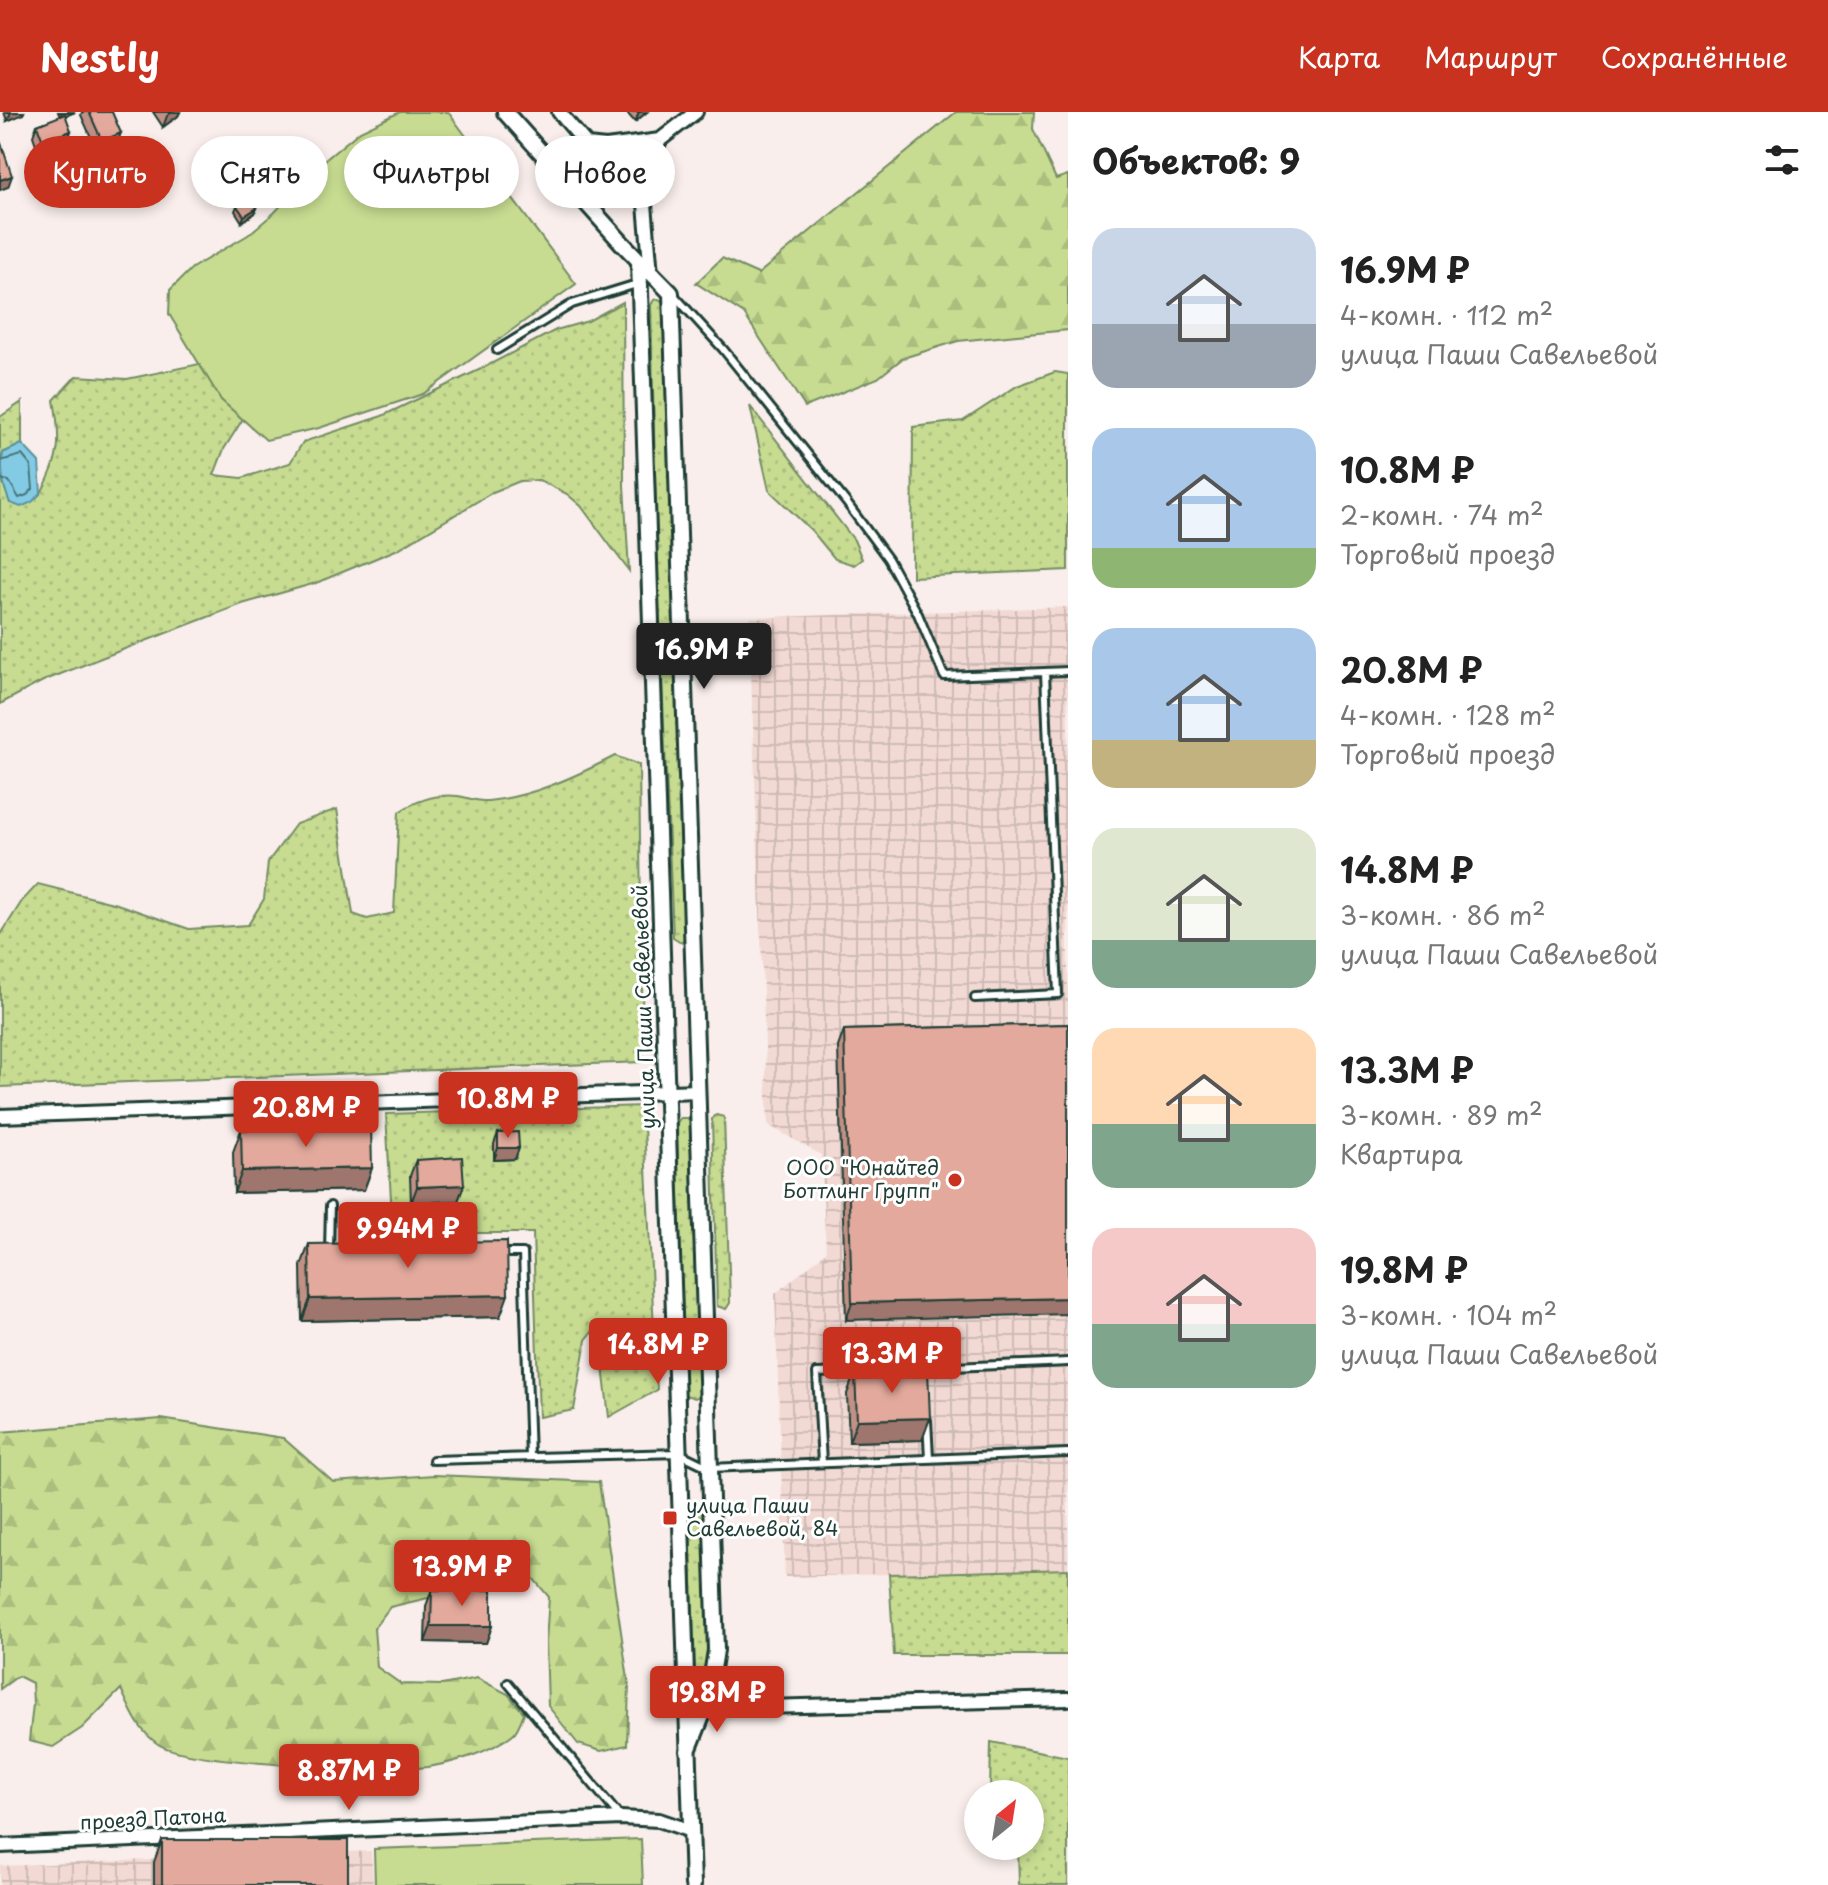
<!DOCTYPE html>
<html lang="ru">
<meta charset="utf-8">
<style>
body{margin:0;font-family:"Playpen Sans",sans-serif;background:#f6f6f6;color:#222;height:100vh;display:flex;flex-direction:column;font-size:30px;white-space:nowrap}
*{box-sizing:border-box;margin:0}
p{font-size:26px;color:#767676}
.icon{flex:none;width:44px;height:44px;fill:none;stroke:currentColor;stroke-width:2;stroke-linecap:round;stroke-linejoin:round}
.map{position:relative;flex:1;overflow:hidden}
.sheet{display:flex;flex-direction:column;background:#fff;width:760px}
.sheet>*{flex:none}
.guide{position:absolute;left:24px;top:24px;width:760px;height:72px;display:flex;gap:16px}
.needle{width:52px;rotate:30deg}
.buttons{position:absolute;left:964px;top:1668px;display:grid;gap:16px}
.buttons a{display:grid;place-items:center;width:80px;height:80px;border-radius:50%;background:#fff;box-shadow:0 4px 12px #0003;font-size:40px}
.price{position:absolute;translate:-50% -68px;padding:0 18px;border-radius:8px;background:#c8321e;color:#fff;font-size:26px;line-height:52px;filter:drop-shadow(0 2px 4px #0008)}
.price::after{content:'';position:absolute;left:50%;top:48px;width:24px;height:18px;margin-left:-12px;background:inherit;clip-path:polygon(0 0,100% 0,50% 100%)}
.price.on{background:#222;color:#fff}
ul{padding:0;list-style:none}
li{display:flex;align-items:center;gap:24px;height:200px;padding:0 24px}
li span{display:grid;place-items:center;flex:none;width:224px;height:160px;border-radius:24px;color:#555}
li>.icon{margin-inline-start:auto}
span .icon{width:96px;height:96px;fill:#fffc;stroke-width:1}
li b{font-size:34px}
h2{display:flex;justify-content:space-between;align-items:center;height:96px;padding:0 24px;font-size:34px}
.pill{padding:0 28px;border-radius:36px;background:#fff;box-shadow:0 4px 12px #0003;font-size:28px;line-height:72px}
.pill.on{background:#c8321e;color:#fff}
header{display:flex;align-items:center;gap:48px;box-sizing:border-box;height:112px;padding:0 40px;background:#c8321e;color:#fff}
header strong{font-size:38px}
nav{display:flex;gap:44px;margin-inline-start:auto;font-size:28px}
main{display:flex;flex:1;min-height:0}
.map>svg:first-child{display:block}
.industrial{fill:url(#industrial-grid)}
.grass{fill:url(#grass-dots);stroke:#738c62;stroke-width:2}
.forest{fill:url(#forest-firs);stroke:#738c62;stroke-width:2}
.green{fill:#c7dc91;stroke:#738c62;stroke-width:2}
.water{fill:#83cbe4;stroke:#5b929e;stroke-width:2}
.lines{fill:none;stroke-linecap:round;stroke-linejoin:round}
.shore{stroke:#47767a;stroke-width:2}
.service-casing{stroke:#1f3d34;stroke-width:12}
.minor-casing{stroke:#1f3d34;stroke-width:18}
.tertiary-casing{stroke:#1f3d34;stroke-width:20}
.service{stroke:#fff;stroke-width:6}
.minor{stroke:#fff;stroke-width:12}
.tertiary{stroke:#fff;stroke-width:14}
.wall{fill:#c29186;stroke:#1f3d34;stroke-width:2}
.shaded-wall{fill:#9e766d;stroke:#1f3d34;stroke-width:2}
.building{fill:#e2a99c;stroke:#1f3d34;stroke-width:2}
.poi-dot{fill:#c8321e;stroke:#fff;stroke-width:3}
.labels{text-anchor:middle;stroke-width:6;stroke-linejoin:round;paint-order:stroke}
.street-label{font-size:20px;fill:#1f3d34;stroke:#fff}
.poi-label{font-size:20px;fill:#1f3d34;stroke:#fff;text-anchor:end}
</style>
<header>
<strong>Nestly</strong>
<nav><a>Карта</a><a>Маршрут</a><a>Сохранённые</a></nav>
</header>
<main>
<div class="map">
<svg width="1068" height="1773" viewBox="0 0 1068 1773">
<defs>
<pattern id="industrial-grid" width="8" height="8" patternUnits="userSpaceOnUse" patternTransform="scale(2)"><rect width="8" height="8" fill="#f2d9d3"/><path d="M0 4h8M4 0v8" fill="none" stroke="#cfbbb6"/></pattern>
<pattern id="grass-dots" width="8" height="8" patternUnits="userSpaceOnUse" patternTransform="scale(2)"><rect width="8" height="8" fill="#c7dc91"/><path d="M2 2h.1M6 6h.1" fill="none" stroke="#aabe7e" stroke-width="1.8" stroke-linecap="round"/></pattern>
<pattern id="forest-firs" width="22" height="20" patternUnits="userSpaceOnUse" patternTransform="scale(2)"><rect width="22" height="20" fill="#c7dc91"/><path d="M5 1l3.5 6h-7zM16 11l3.5 6h-7z" fill="#aabe7e"/></pattern>
</defs>
<rect width="100%" height="100%" fill="#f9eeeb"/>
<filter id="ink" filterUnits="userSpaceOnUse"><feTurbulence type="fractalNoise" baseFrequency=".0125" numOctaves="2"/><feDisplacementMap in="SourceGraphic" scale="16" xChannelSelector="R" yChannelSelector="G"/><feConvolveMatrix kernelMatrix="1 2 1 2 8 2 1 2 1" color-interpolation-filters="sRGB"/></filter>
<g filter="url(#ink)">
<path class="industrial" d="M 1068,495 L 1068,1457 L 785,1465 L 775,1182 L 826,1140 L 821,1043 L 768,1013 L 749,506 Z
M 371,1739 L 373,1773 L 0,1773 L 0,1754 Z"/>
<path class="grass" d="M 659,187 L 663,190 L 667,245 L 687,824 L 681,830 L 673,825 L 657,447 L 651,193 L 654,188 Z
M 623,190 L 624,373 L 629,459 L 581,394 L 567,382 L 539,368 L 520,369 L 493,380 L 398,437 L 316,471 L 242,492 L 101,546 L 43,569 L 0,592 L 0,362 L 10,391 L 41,381 C 61,346 61,327 54,288 L 76,264 L 127,267 L 214,249 L 251,294 L 224,337 L 214,363 L 242,366 L 290,351 L 303,330 L 382,304 L 481,257 L 556,218 L 588,209 Z
M 1055,260 L 1068,262 L 1068,458 L 912,465 L 913,315 L 963,309 L 1017,274 Z
M 22,290 L 22,332 L 3,341 L 0,351 L 0,305 Z
M 750,294 L 854,428 L 862,447 L 854,453 L 835,447 L 812,419 L 769,378 Z
M 615,644 L 639,653 L 643,950 L 0,975 L 0,824 L 22,789 L 38,772 L 117,792 L 189,817 L 248,813 L 264,787 L 268,750 L 296,712 L 337,697 L 353,802 L 367,807 L 394,801 L 399,700 C 416,689 437,682 457,684 C 467,685 478,690 488,689 C 532,685 576,664 615,644 Z
M 643,994 L 657,1278 L 609,1305 L 598,1213 L 586,1228 L 574,1298 L 539,1305 L 533,1121 L 393,1121 L 386,1002 Z
M 716,1003 L 724,1005 L 730,1191 L 726,1197 L 717,1194 L 712,1007 Z
M 680,1006 L 687,1006 L 691,1009 L 700,1282 L 695,1286 L 685,1283 L 677,1012 Z
M 695,1398 L 704,1401 L 710,1562 L 705,1568 L 699,1568 L 695,1563 L 690,1404 Z
M 1068,1457 L 1068,1543 L 894,1543 L 889,1462 Z
M 991,1630 L 1068,1645 L 1068,1773 L 1019,1773 L 1018,1734 L 1030,1734 L 1030,1682 L 990,1682 Z"/>
<path class="forest" d="M 956,0 L 1034,0 L 1033,17 L 1056,67 L 1068,63 L 1068,218 L 958,229 L 903,246 L 878,266 L 805,295 L 744,202 L 696,171 L 722,146 L 758,162 Z
M 161,1307 L 283,1326 L 333,1370 L 434,1363 L 599,1370 L 629,1574 L 627,1633 L 601,1639 L 578,1632 L 548,1594 L 546,1530 L 549,1485 L 533,1466 L 513,1459 L 494,1474 L 462,1478 L 390,1495 L 374,1516 L 377,1555 L 401,1572 L 442,1573 L 477,1566 L 508,1582 L 524,1601 C 521,1608 518,1618 513,1622 C 491,1640 454,1651 427,1655 C 386,1660 188,1652 158,1632 C 138,1618 131,1599 121,1577 L 82,1616 L 53,1635 L 29,1629 L 33,1592 L 32,1571 L 18,1564 L 0,1577 L 0,1320 Z"/>
<path class="green" d="M 400,0 L 448,0 L 576,172 L 423,282 L 319,316 L 266,328 L 221,288 L 169,202 L 170,178 L 192,156 L 248,123 L 274,101 L 319,53 L 360,19 Z
M 641,1727 L 643,1773 L 375,1773 L 374,1737 Z"/>
<path class="water" d="M 22,332 L 39,350 L 41,381 L 32,390 L 21,395 L 10,391 C 3,374 0,359 3,341 Z"/>
<g class="lines">
<path class="shore" d="M 0,349 L 22,343 L 31,354 L 33,377 L 27,383 L 19,386 L 9,369 L 0,367"/>
<defs>
<path id="service" d="M 674,183 L 723,237 L 846,390 L 888,447 L 918,502 L 944,564 L 1068,559
M 497,238 L 572,192 L 640,171
M 975,886 L 1058,882 L 1045,560
M 329,1140 L 330,1094
M 500,1141 L 523,1141 L 530,1345
M 927,1308 L 929,1346
M 433,1348 L 679,1341 L 710,1356 L 1068,1341
M 822,1351 L 817,1261 L 1068,1250
M 508,1571 L 621,1706"/>
<path id="minor" d="M 559,0 L 587,33 L 606,35 L 660,28 L 696,0
M 651,162 L 643,69 L 660,28
M 0,1004 L 698,979
M 686,1567 L 699,1583 L 708,1589 L 765,1595 L 1068,1587
M 0,1734 L 621,1706 L 659,1708 L 691,1719"/>
<path id="tertiary" d="M 505,0 L 622,131 L 671,181 L 716,1538 L 708,1589 L 688,1639
M 639,150 L 693,1773"/>
</defs>
<use href="#service" class="service-casing"/>
<use href="#minor" class="minor-casing"/>
<use href="#tertiary" class="tertiary-casing"/>
<use href="#service" class="service"/>
<use href="#minor" class="minor"/>
<use href="#tertiary" class="tertiary"/>
</g>
<path class="wall" d="M 4,0 L 24,0 L 23,2 L 7,9 Z
M 58,0 L 75,0 L 65,4 L 71,19 L 67,30 L 39,41 L 33,24 L 37,13 L 60,5 Z
M 82,0 L 112,0 L 117,32 L 98,41 L 81,3 Z
M 153,0 L 180,0 L 178,4 L 163,15 Z
M 626,0 L 647,0 L 635,10 Z
M 237,94 L 257,96 L 255,101 L 242,110 L 235,99 Z
M 1068,912 L 846,1208 L 838,935 L 844,918 Z
M 241,1018 L 372,1056 L 364,1078 L 234,1081 L 233,1040 Z
M 498,1021 L 519,1036 L 515,1047 L 494,1048 L 494,1032 Z
M 416,1048 L 464,1073 L 458,1089 L 411,1091 L 410,1064 Z
M 309,1132 L 500,1205 L 302,1209 L 301,1154 Z
M 855,1260 L 930,1306 L 922,1328 L 849,1330 L 847,1282 Z
M 432,1478 L 492,1514 L 486,1531 L 425,1530 L 426,1494 Z
M 162,1728 L 348,1773 L 154,1773 L 154,1750 Z"/>
<path class="shaded-wall" d="M 11,0 L 24,0 L 23,2 L 7,9 Z
M 62,0 L 75,0 L 60,6 Z
M 172,0 L 180,0 L 178,4 L 163,15 L 167,4 Z
M 639,0 L 647,0 L 635,10 Z
M 71,19 L 67,30 L 39,41 L 43,29 Z
M 121,21 L 117,32 L 98,41 L 102,29 Z
M 12,64 L 8,75 L 0,78 L 0,68 Z
M 257,96 L 255,101 L 242,110 L 244,104 Z
M 498,1036 L 519,1036 L 515,1047 L 494,1048 Z
M 372,1056 L 364,1078 L 234,1081 L 242,1059 Z
M 464,1073 L 458,1089 L 411,1091 L 417,1075 Z
M 508,1183 L 500,1205 L 302,1209 L 310,1187 Z
M 1068,1186 L 1068,1202 L 846,1208 L 852,1191 Z
M 930,1306 L 922,1328 L 849,1330 L 857,1308 Z
M 431,1514 L 492,1514 L 486,1531 L 425,1530 Z"/>
<path class="building" d="M 89,0 L 112,0 L 121,21 L 102,29 Z
M 65,2 L 71,19 L 43,29 L 37,13 Z
M 1,31 L 12,64 L 0,68 L 0,32 Z
M 251,85 L 257,96 L 244,104 L 237,94 Z
M 1068,912 L 1068,1186 L 852,1191 L 844,918 Z
M 371,1015 L 372,1056 L 242,1059 L 241,1018 Z
M 518,1020 L 519,1036 L 498,1036 L 498,1021 Z
M 462,1045 L 464,1073 L 417,1075 L 416,1048 Z
M 507,1129 L 508,1183 L 310,1187 L 309,1132 Z
M 928,1258 L 930,1306 L 857,1308 L 855,1260 Z
M 432,1478 L 492,1478 L 492,1514 L 431,1514 Z
M 162,1728 L 348,1728 L 348,1773 L 162,1773 Z"/>
</g>
<g class="poi-dot">
<circle cx="955" cy="1068" r="8"/>
<rect x="662" y="1398" width="16" height="16" rx="4"/>
</g>
<g class="labels">
<g class="street-label">
<text transform="translate(644 895) rotate(-92)" y="7">улица Паши Савельевой</text>
<text transform="translate(153 1707) rotate(-3)" y="7">проезд Патона</text>
</g>
<g class="poi-label">
<text x="939" y="1063">ООО "Юнайтед<tspan x="939" dy="23">Боттлинг Групп"</tspan></text>
<text x="686" y="1401" text-anchor="start">улица Паши<tspan x="686" dy="23">Савельевой, 84</tspan></text>
</g>
</g>
</svg>
<div class="buttons">
<a><svg class="needle" viewBox="-14 -14 28 28"><path d="M0-13l5 13h-10z" fill="#e53935"/><path d="M0 13l5-13h-10z" fill="#767676"/></svg></a>
</div>
<b class="price on" style="left:704px;top:579px">16.9M ₽</b>
<b class="price" style="left:508px;top:1028px">10.8M ₽</b>
<b class="price" style="left:306px;top:1037px">20.8M ₽</b>
<b class="price" style="left:408px;top:1158px">9.94M ₽</b>
<b class="price" style="left:658px;top:1274px">14.8M ₽</b>
<b class="price" style="left:892px;top:1283px">13.3M ₽</b>
<b class="price" style="left:462px;top:1496px">13.9M ₽</b>
<b class="price" style="left:717px;top:1622px">19.8M ₽</b>
<b class="price" style="left:349px;top:1700px">8.87M ₽</b>
<div class="guide">
<a class="pill on">Купить</a>
<a class="pill">Снять</a>
<a class="pill">Фильтры</a>
<a class="pill">Новое</a>
</div>
</div>
<section class="sheet">
<h2>Объектов: 9<svg class="icon" aria-label="filters" viewBox="0 0 24 24"><path d="M4 7h16M4 17h16"/><circle cx="9" cy="7" r="2"/><circle cx="15" cy="17" r="2"/></svg></h2>
<ul>
<li><span style="background:linear-gradient(#c9d6e8 60%,#9aa5b1 0)"><svg class="icon" aria-label="home" viewBox="0 0 24 24"><path d="M3 11l9-7 9 7M6 9v11h12V9"/></svg></span><div><b>16.9M ₽</b><p>4-комн. · 112 m²</p><p>улица Паши Савельевой</p></div></li>
<li><span style="background:linear-gradient(#a9c7e8 75%,#8fb573 0)"><svg class="icon" aria-label="home" viewBox="0 0 24 24"><path d="M3 11l9-7 9 7M6 9v11h12V9"/></svg></span><div><b>10.8M ₽</b><p>2-комн. · 74 m²</p><p>Торговый проезд</p></div></li>
<li><span style="background:linear-gradient(#a9c7e8 70%,#c2b280 0)"><svg class="icon" aria-label="home" viewBox="0 0 24 24"><path d="M3 11l9-7 9 7M6 9v11h12V9"/></svg></span><div><b>20.8M ₽</b><p>4-комн. · 128 m²</p><p>Торговый проезд</p></div></li>
<li><span style="background:linear-gradient(#dfe7d0 70%,#7fa58c 0)"><svg class="icon" aria-label="home" viewBox="0 0 24 24"><path d="M3 11l9-7 9 7M6 9v11h12V9"/></svg></span><div><b>14.8M ₽</b><p>3-комн. · 86 m²</p><p>улица Паши Савельевой</p></div></li>
<li><span style="background:linear-gradient(#ffd9b3 60%,#7fa58c 0)"><svg class="icon" aria-label="home" viewBox="0 0 24 24"><path d="M3 11l9-7 9 7M6 9v11h12V9"/></svg></span><div><b>13.3M ₽</b><p>3-комн. · 89 m²</p><p>Квартира</p></div></li>
<li><span style="background:linear-gradient(#f6c9c9 60%,#7fa58c 0)"><svg class="icon" aria-label="home" viewBox="0 0 24 24"><path d="M3 11l9-7 9 7M6 9v11h12V9"/></svg></span><div><b>19.8M ₽</b><p>3-комн. · 104 m²</p><p>улица Паши Савельевой</p></div></li>
</ul>
</section>
</main>
